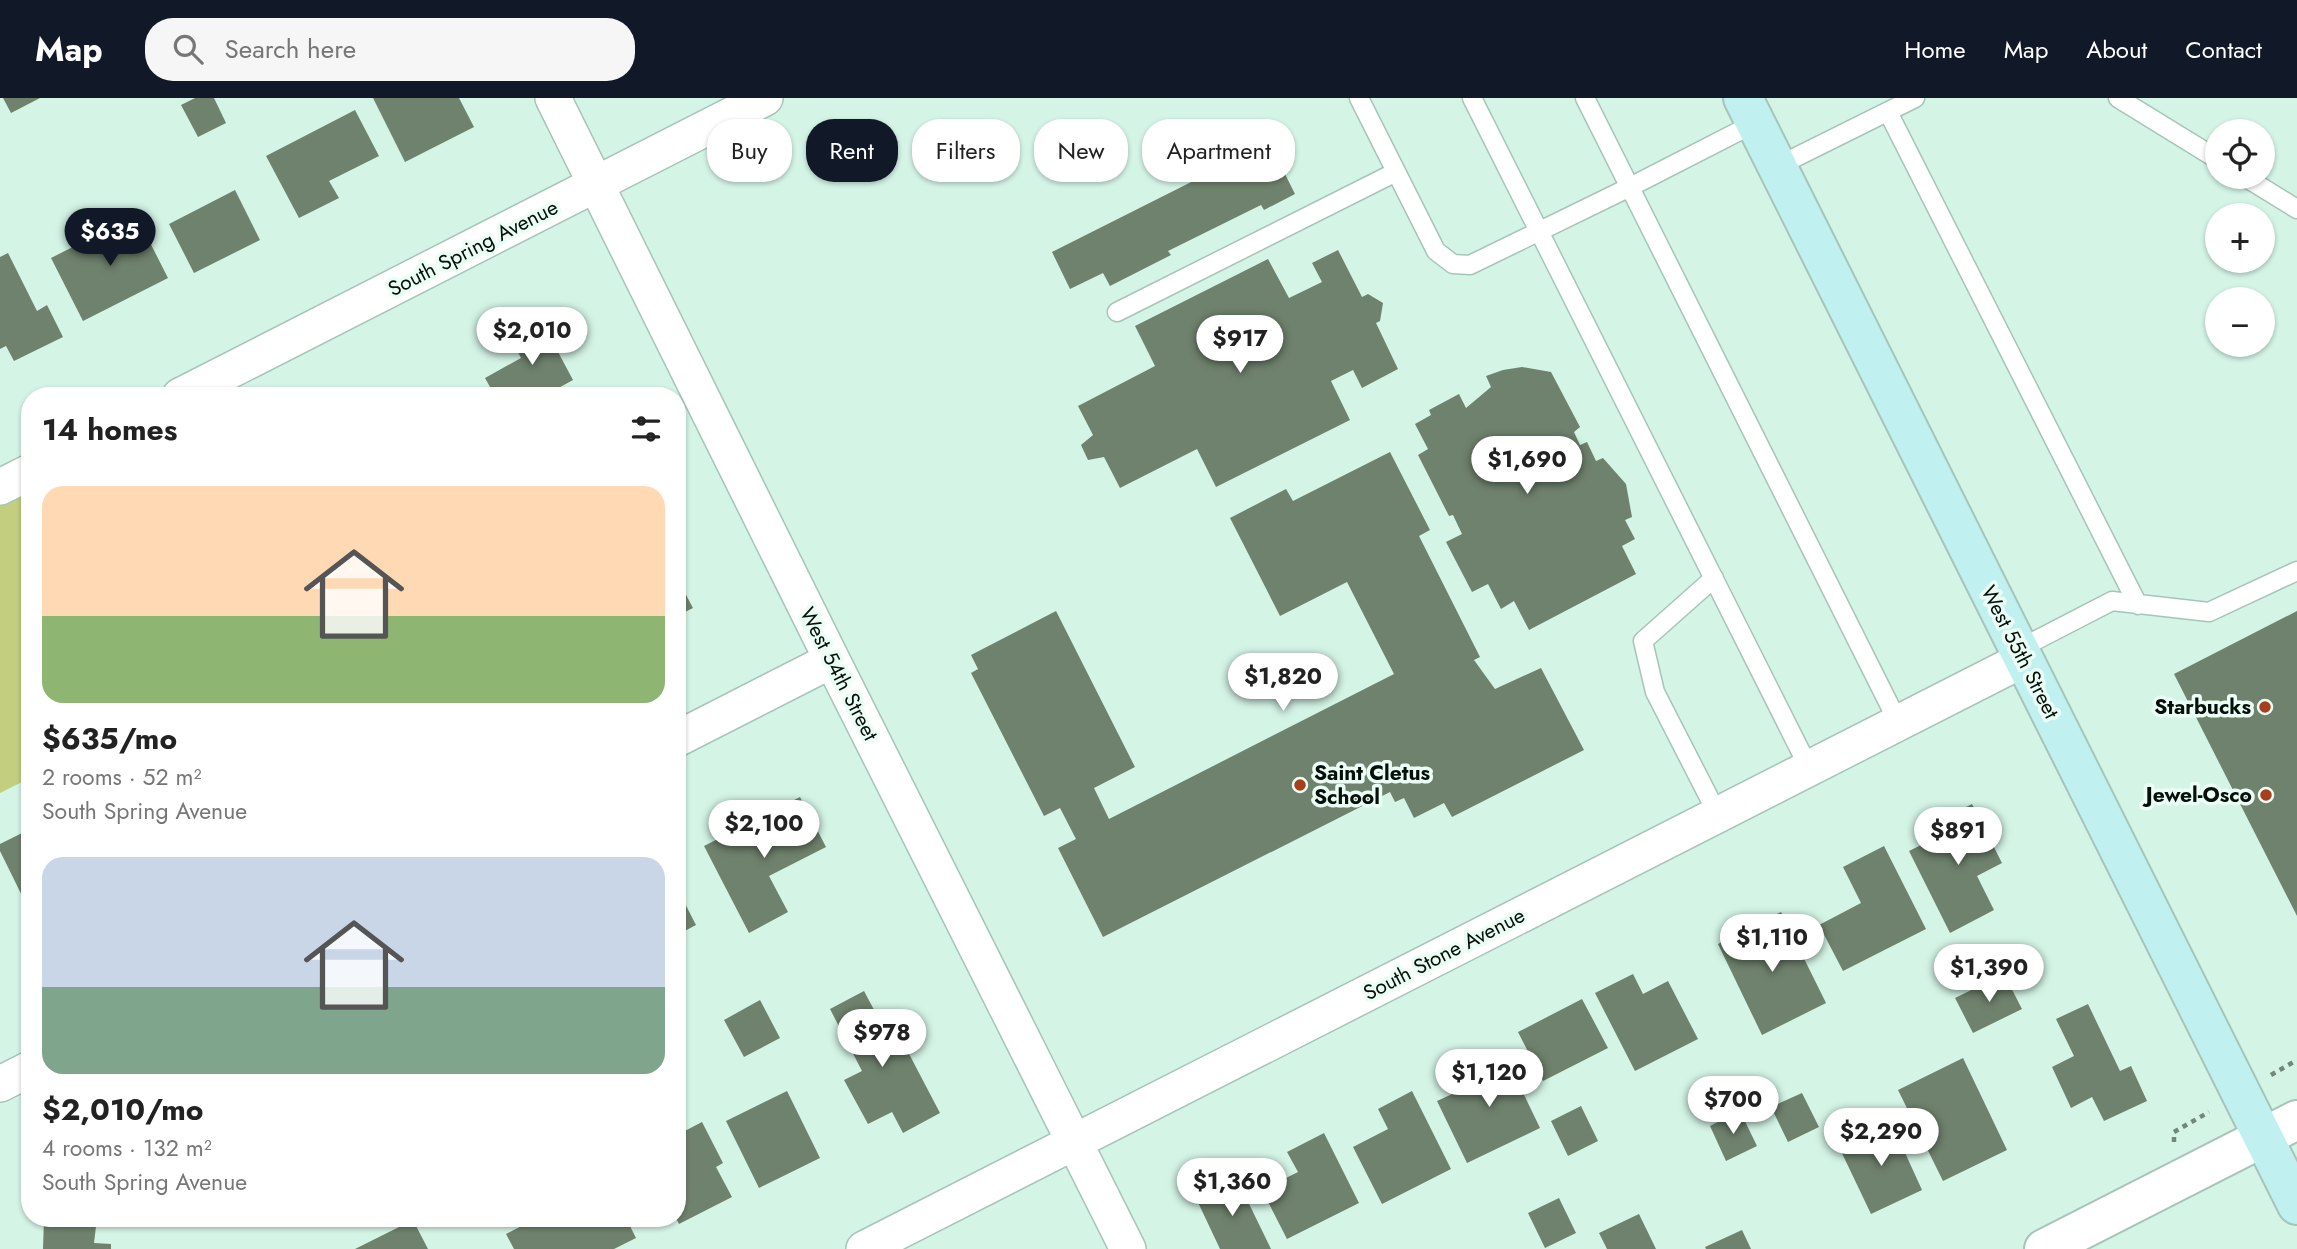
<!DOCTYPE html>
<meta charset="utf-8">
<style>
body{margin:0;font-family:Jost,sans-serif;background:#f6f6f6;color:#222;height:100vh;display:flex;flex-direction:column;font-size:26px;white-space:nowrap}
*{box-sizing:border-box;margin:0}
p{font-size:23px;color:#767676}
.icon{flex:none;width:38px;height:38px;fill:none;stroke:currentColor;stroke-width:2;stroke-linecap:round;stroke-linejoin:round}
.map{position:relative;flex:1;overflow:hidden}
.details{position:absolute;left:21px;top:289px;width:665px;height:840px;display:flex;flex-direction:column;background:#fff;border-radius:28px;box-shadow:0 2px 5px #0004}
.details>*{flex:none}
.hud{position:absolute;left:707px;top:21px;width:665px;height:63px;display:flex;gap:14px}
.controls{position:absolute;left:2205px;top:21px;display:grid;gap:14px}
.controls a{display:grid;place-items:center;width:70px;height:70px;border-radius:50%;background:#fff;box-shadow:0 2px 5px #0004;font-size:35px}
.price{position:absolute;translate:-50% -60px;padding:0 16px;border-radius:24px;background:#fff;color:#222;font-size:23px;line-height:46px;filter:drop-shadow(0 2px 4px #0008)}
.price::after{content:'';position:absolute;left:50%;top:42px;width:21px;height:16px;margin-left:-10px;background:inherit;clip-path:polygon(0 0,100% 0,50% 100%)}
.price.current{background:#111827;color:#fff}
ul{padding:0;list-style:none}
li{display:grid;align-content:center;gap:14px;height:371px;padding:0 21px}
li span{display:grid;place-items:center;height:217px;border-radius:21px;color:#555}
li>.icon{margin-inline-start:auto}
span .icon{width:126px;height:126px;fill:#fffc;stroke-width:1}
li b{font-size:30px}
h2{display:flex;justify-content:space-between;align-items:center;height:84px;padding:0 21px;font-size:30px}
.tag{padding:0 24px;border-radius:28px;background:#fff;box-shadow:0 2px 5px #0004;font-size:24px;line-height:63px}
.tag.current{background:#111827;color:#fff}
header{display:flex;align-items:center;gap:42px;box-sizing:border-box;height:98px;padding:0 35px;background:#111827;color:#fff}
header strong{font-size:33px}
nav{display:flex;gap:38px;margin-inline-start:auto;font-size:24px}
.search{width:490px;height:63px;background:#f6f6f6;display:flex;align-items:center;gap:18px;box-sizing:border-box;padding:0 24px;border-radius:28px;color:#767676;font-size:26px}
.map>svg:first-child{display:block}
.green{fill:#c3cf7f}
.building{fill:#6f826d}
.lines{fill:none;stroke-linecap:round;stroke-linejoin:round}
.service-casing{stroke:#a6c5b8;stroke-width:21}
.minor-casing{stroke:#a6c5b8;stroke-width:38}
.tertiary-casing{stroke:#a6c5b8;stroke-width:42}
.secondary-casing{stroke:#a6c5b8;stroke-width:42}
.path{stroke:#71877d;stroke-width:4.5;stroke-dasharray:5 5;stroke-linecap:butt}
.service{stroke:#fff;stroke-width:18}
.minor{stroke:#fff;stroke-width:35}
.tertiary{stroke:#fff;stroke-width:38}
.secondary{stroke:#c0f0f0;stroke-width:38}
.poi-dot{fill:#a73f1e;stroke:#ebfef5;stroke-width:2.5}
.labels{text-anchor:middle;stroke-width:7;stroke-linejoin:round;paint-order:stroke}
.street-label{font-size:21px;fill:#05100b;stroke:#ebfef5}
.poi-label{font-size:21px;font-weight:bold;fill:#05100b;stroke:#ebfef5;text-anchor:end}
</style>
<header>
<strong>Map</strong>
<div class="search"><svg class="icon" aria-label="search" viewBox="0 0 24 24"><circle cx="10" cy="10" r="6"/><path d="M15 15l6 6"/></svg>Search here</div>
<nav><a>Home</a><a>Map</a><a>About</a><a>Contact</a></nav>
</header>
<div class="map">
<svg width="2297" height="1151" viewBox="0 0 2297 1151">
<rect width="100%" height="100%" fill="#d4f4e6"/>
<path class="green" d="M 30,380 L 30,680 L 0,695 L 0,395 Z"/>
<path class="building" d="M 3,0 L 40,0 L 11,15 Z
M 195,0 L 214,0 L 226,25 L 198,39 L 181,7 Z
M 373,0 L 459,0 L 474,29 L 405,64 Z
M 355,12 L 379,58 L 329,83 L 339,100 L 299,120 L 266,58 Z
M 1266,38 L 1295,96 L 1264,112 L 1261,107 L 1168,153 L 1171,157 L 1110,188 L 1103,175 L 1070,191 L 1052,154 L 1237,61 L 1234,54 Z
M 235,92 L 260,142 L 194,175 L 169,126 Z
M 136,117 L 168,180 L 83,223 L 51,160 Z
M 1338,152 L 1362,199 L 1368,196 L 1383,205 L 1380,223 L 1376,225 L 1398,271 L 1362,290 L 1353,272 L 1331,283 L 1350,322 L 1216,389 L 1197,351 L 1120,390 L 1104,359 L 1088,362 L 1081,347 L 1093,337 L 1078,308 L 1155,268 L 1135,228 L 1268,161 L 1289,200 L 1322,184 L 1312,165 Z
M 8,155 L 37,213 L 47,207 L 63,239 L 14,263 L 6,248 L 0,251 L 0,159 Z
M 542,224 L 573,282 L 544,298 L 525,298 L 522,291 L 510,298 L 495,298 L 485,280 L 521,260 L 511,241 Z
M 1522,269 L 1551,274 L 1580,329 L 1574,334 L 1580,347 L 1587,344 L 1596,363 L 1603,360 L 1626,386 L 1632,419 L 1625,422 L 1635,441 L 1622,448 L 1636,476 L 1529,532 L 1514,503 L 1501,511 L 1488,486 L 1472,494 L 1446,444 L 1462,436 L 1453,417 L 1449,418 L 1418,357 L 1428,351 L 1415,326 L 1431,317 L 1429,312 L 1459,296 L 1466,310 L 1491,289 L 1486,278 L 1503,272 Z
M 1390,354 L 1430,432 L 1419,438 L 1480,559 L 1474,562 L 1495,591 L 1541,570 L 1584,652 L 1452,719 L 1444,705 L 1414,720 L 1404,700 L 1395,704 L 1390,694 L 1103,839 L 1058,750 L 1076,741 L 1060,710 L 1044,718 L 971,575 L 978,571 L 971,557 L 1056,513 L 1135,669 L 1094,690 L 1109,721 L 1394,576 L 1347,484 L 1280,518 L 1230,420 L 1286,391 L 1293,403 Z
M 677,480 L 693,510 L 677,518 Z
M 2297,513 L 2297,818 L 2174,576 Z
M 800,699 L 826,749 L 769,778 L 788,814 L 749,835 L 704,748 Z
M 1972,706 L 2002,765 L 1977,778 L 1994,812 L 1950,835 L 1909,753 L 1935,740 L 1929,728 Z
M 30,731 L 30,814 L 0,753 L 0,746 Z
M 1884,748 L 1926,831 L 1843,873 L 1819,827 L 1861,805 L 1843,769 Z
M 677,790 L 696,827 L 677,837 Z
M 1781,814 L 1826,905 L 1762,937 L 1718,846 Z
M 1633,876 L 1643,896 L 1668,883 L 1698,941 L 1635,973 L 1595,895 Z
M 2004,876 L 2022,911 L 1973,935 L 1955,900 Z
M 864,893 L 898,957 L 907,952 L 940,1015 L 903,1035 L 892,1014 L 868,1026 L 844,982 L 862,973 L 830,911 Z
M 1582,901 L 1608,950 L 1543,983 L 1518,934 Z
M 760,902 L 780,940 L 744,959 L 724,922 Z
M 2088,906 L 2120,973 L 2131,968 L 2147,1003 L 2104,1023 L 2092,999 L 2071,1010 L 2052,969 L 2074,958 L 2056,921 Z
M 1502,951 L 1540,1030 L 1467,1065 L 1437,1003 L 1476,985 L 1468,967 Z
M 1963,960 L 2007,1052 L 1943,1083 L 1898,992 Z
M 787,993 L 820,1060 L 759,1090 L 726,1023 Z
M 1412,993 L 1451,1071 L 1382,1106 L 1353,1049 L 1388,1031 L 1378,1011 Z
M 1802,995 L 1819,1029 L 1788,1044 L 1771,1009 Z
M 1581,1008 L 1598,1043 L 1568,1058 L 1551,1023 Z
M 1740,1013 L 1757,1048 L 1726,1063 L 1710,1028 Z
M 702,1024 L 723,1065 L 716,1069 L 732,1099 L 679,1126 L 676,1120 L 677,1037 Z
M 1891,1024 L 1922,1092 L 1871,1116 L 1839,1049 Z
M 1324,1035 L 1359,1105 L 1287,1141 L 1262,1092 L 1298,1074 L 1287,1054 Z
M 1236,1079 L 1271,1151 L 1220,1151 L 1195,1098 Z
M 1559,1100 L 1576,1135 L 1545,1150 L 1528,1115 Z
M 1639,1116 L 1656,1151 L 1607,1151 L 1599,1135 Z
M 44,1120 L 97,1120 L 94,1145 L 111,1146 L 111,1151 L 43,1151 Z
M 537,1120 L 626,1120 L 636,1140 L 614,1151 L 514,1151 L 506,1136 Z
M 413,1122 L 428,1151 L 355,1151 Z
M 1742,1132 L 1751,1151 L 1706,1151 L 1705,1149 Z"/>
<g class="lines">
<defs>
<path id="service" d="M 1359,0 L 1436,153 L 1453,166 L 1470,167 L 1630,89 L 1755,25
M 1472,0 L 1809,670
M 1585,0 L 1898,624
M 2118,0 L 2217,61
M 1888,14 L 2138,507
M 1776,69 L 1915,0
M 2245,79 L 2297,111
M 1117,214 L 1396,74
M 1714,480 L 1643,543 L 1655,594 L 1718,717
M 2019,551 L 2112,503 L 2209,514 L 2297,473"/>
<path id="minor" d="M 553,0 L 832,562 L 1128,1151
M 180,298 L 765,0
M 0,389 L 30,374
M 677,641 L 832,562
M 0,986 L 30,971
M 864,1151 L 2024,561"/>
<path id="tertiary" d="M 2044,1151 L 2297,1022"/>
<path id="secondary" d="M 1743,0 L 2297,1107"/>
</defs>
<use href="#service" class="service-casing"/>
<use href="#minor" class="minor-casing"/>
<use href="#tertiary" class="tertiary-casing"/>
<use href="#secondary" class="secondary-casing"/>
<path class="path" d="M 2271,977 L 2297,962
M 2174,1044 L 2174,1034 L 2209,1014"/>
<use href="#service" class="service"/>
<use href="#minor" class="minor"/>
<use href="#tertiary" class="tertiary"/>
<use href="#secondary" class="secondary"/>
</g>
<g class="poi-dot">
<circle cx="2265" cy="609" r="7"/>
<circle cx="1300" cy="687" r="7"/>
<circle cx="2266" cy="697" r="7"/>
</g>
<g class="labels">
<g class="street-label">
<text transform="translate(473 150) rotate(-27)" y="7">South Spring Avenue</text>
<text transform="translate(2020 554) rotate(63)" y="7">West 55th Street</text>
<text transform="translate(839 576) rotate(63)" y="7">West 54th Street</text>
<text transform="translate(1444 856) rotate(-27)" y="7">South Stone Avenue</text>
</g>
<g class="poi-label">
<text x="2251" y="616">Starbucks</text>
<text x="1314" y="682" text-anchor="start">Saint Cletus<tspan x="1314" dy="24">School</tspan></text>
<text x="2252" y="704">Jewel-Osco</text>
</g>
</g>
</svg>
<div class="controls">
<a><svg class="icon" aria-label="locate" viewBox="0 0 24 24"><circle cx="12" cy="12" r="6"/><path d="M12 2v4M12 18v4M2 12h4M18 12h4"/></svg></a>
<a>+</a>
<a>−</a>
</div>
<b class="price current" style="left:110px;top:170px">$635</b>
<b class="price" style="left:532px;top:269px">$2,010</b>
<b class="price" style="left:1240px;top:277px">$917</b>
<b class="price" style="left:1527px;top:398px">$1,690</b>
<b class="price" style="left:1283px;top:615px">$1,820</b>
<b class="price" style="left:764px;top:762px">$2,100</b>
<b class="price" style="left:1958px;top:769px">$891</b>
<b class="price" style="left:1772px;top:876px">$1,110</b>
<b class="price" style="left:1989px;top:906px">$1,390</b>
<b class="price" style="left:882px;top:971px">$978</b>
<b class="price" style="left:1489px;top:1011px">$1,120</b>
<b class="price" style="left:1733px;top:1038px">$700</b>
<b class="price" style="left:1881px;top:1070px">$2,290</b>
<b class="price" style="left:1232px;top:1120px">$1,360</b>
<div class="hud">
<a class="tag">Buy</a>
<a class="tag current">Rent</a>
<a class="tag">Filters</a>
<a class="tag">New</a>
<a class="tag">Apartment</a>
</div>
<section class="details">
<h2>14 homes<svg class="icon" aria-label="filters" viewBox="0 0 24 24"><path d="M4 7h16M4 17h16"/><circle cx="9" cy="7" r="2"/><circle cx="15" cy="17" r="2"/></svg></h2>
<ul>
<li><span style="background:linear-gradient(#ffd9b3 60%,#8fb573 0)"><svg class="icon" aria-label="home" viewBox="0 0 24 24"><path d="M3 11l9-7 9 7M6 9v11h12V9"/></svg></span><div><b>$635/mo</b><p>2 rooms · 52 m²</p><p>South Spring Avenue</p></div></li>
<li><span style="background:linear-gradient(#c9d6e8 60%,#7fa58c 0)"><svg class="icon" aria-label="home" viewBox="0 0 24 24"><path d="M3 11l9-7 9 7M6 9v11h12V9"/></svg></span><div><b>$2,010/mo</b><p>4 rooms · 132 m²</p><p>South Spring Avenue</p></div></li>
</ul>
</section>
</div>
